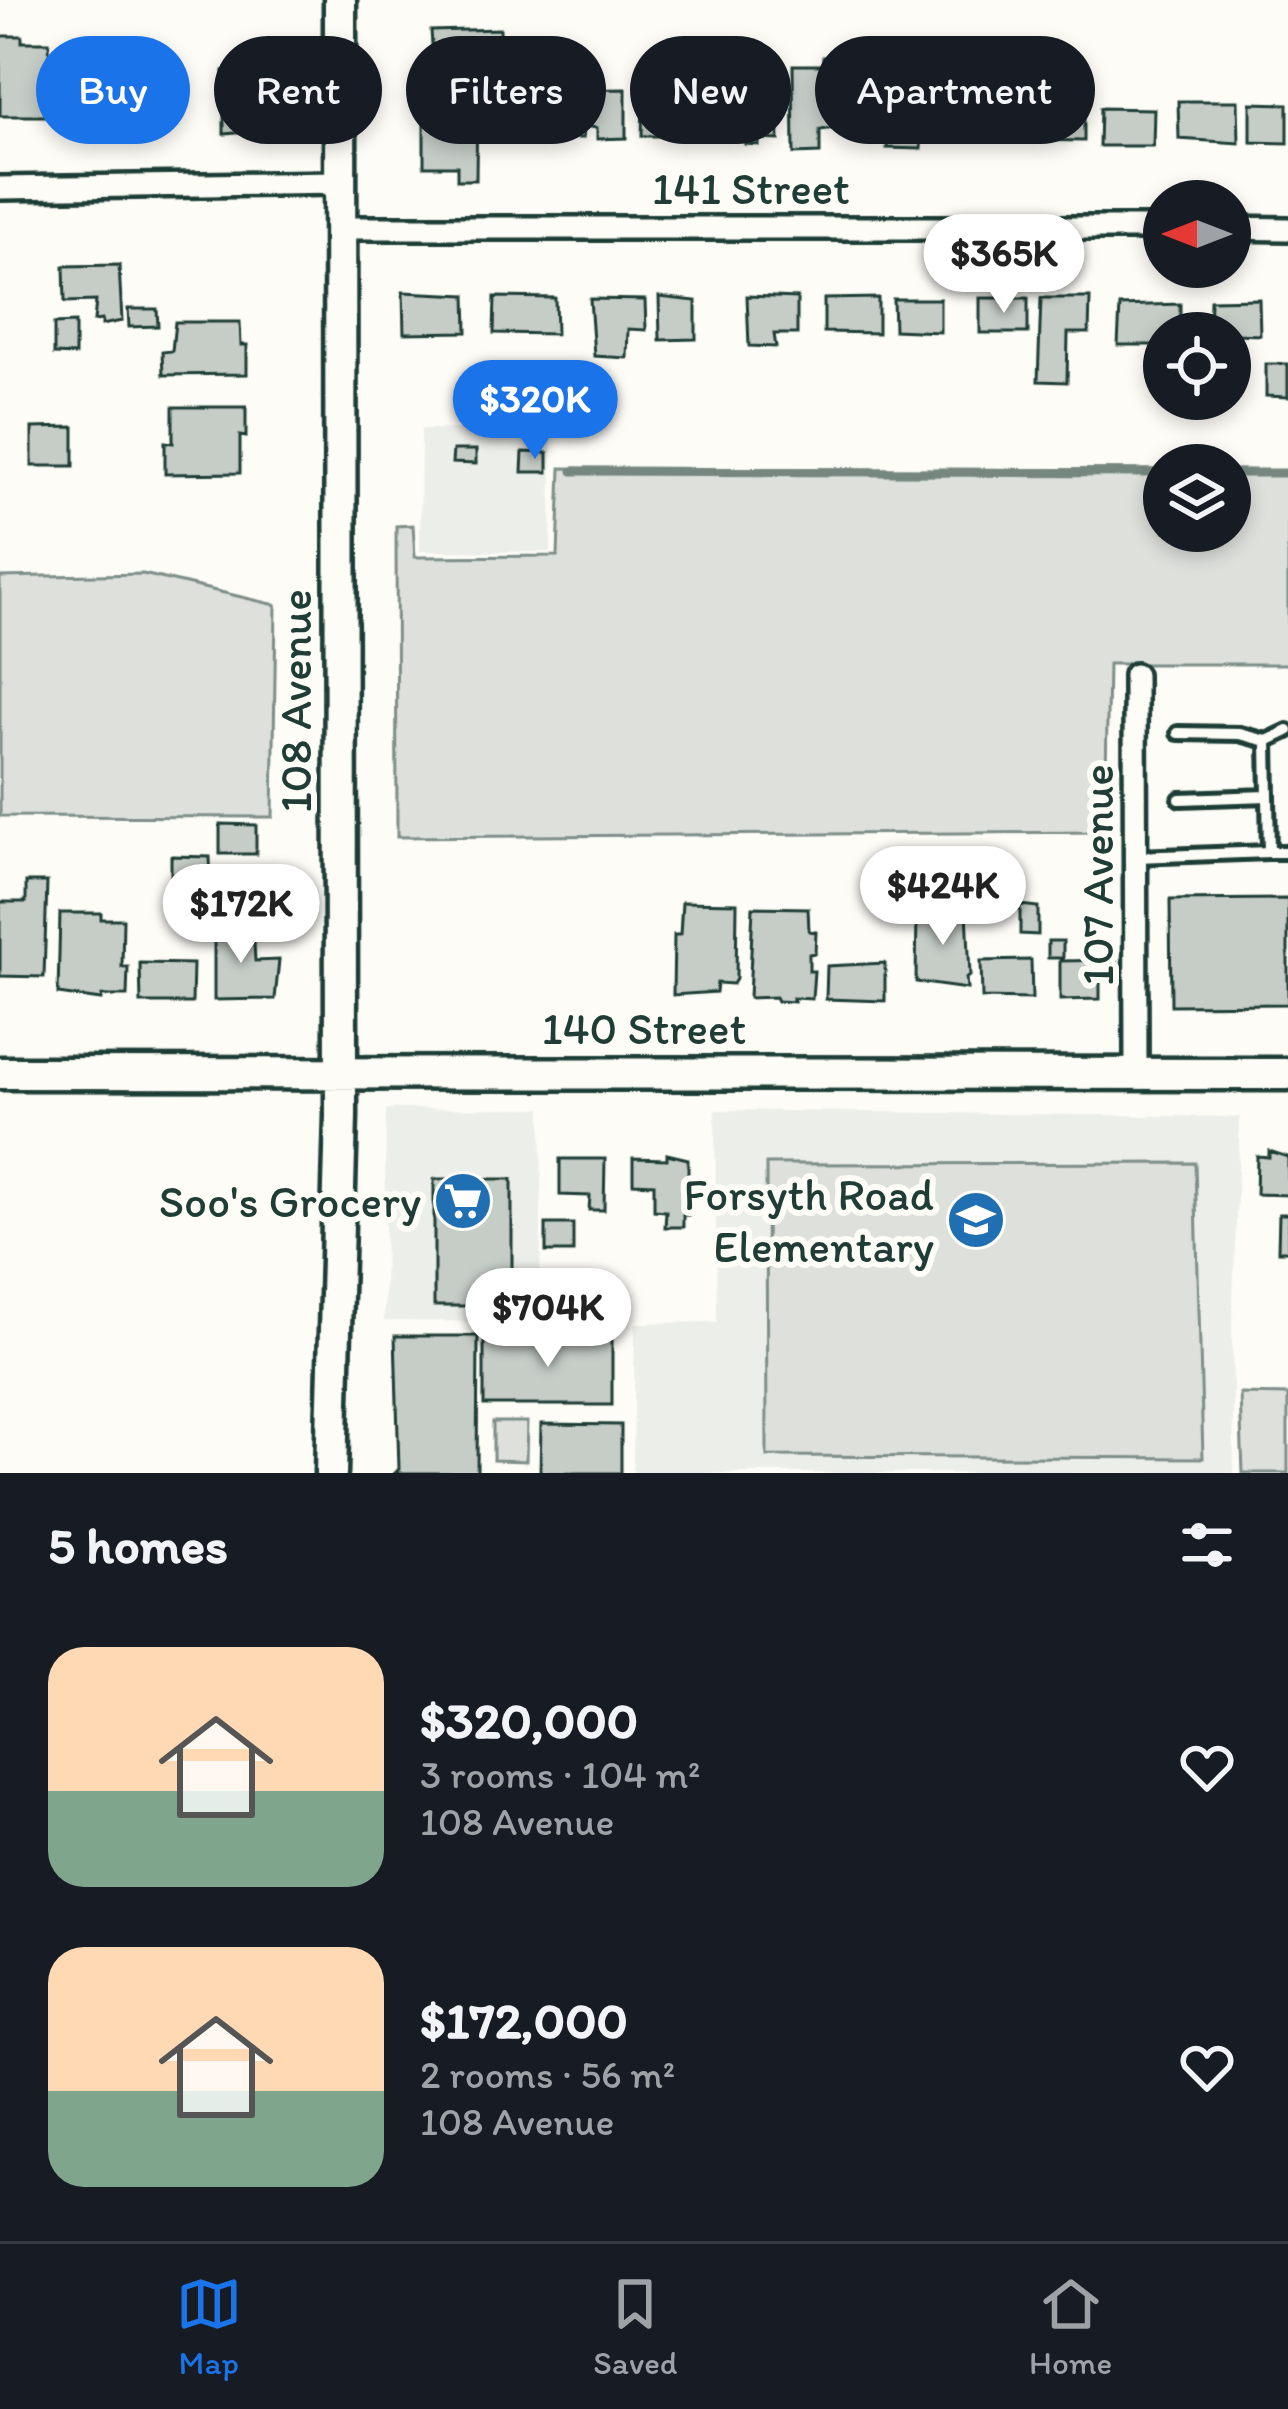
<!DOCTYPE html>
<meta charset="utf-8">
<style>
body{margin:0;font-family:Itim,sans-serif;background:#242831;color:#f1f3f6;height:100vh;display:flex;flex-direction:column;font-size:45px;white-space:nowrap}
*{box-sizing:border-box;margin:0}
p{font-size:39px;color:#9ea1a6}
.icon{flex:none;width:66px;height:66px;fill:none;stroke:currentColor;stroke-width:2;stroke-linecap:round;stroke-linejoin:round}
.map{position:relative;height:1473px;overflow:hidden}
.details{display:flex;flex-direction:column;background:#171b24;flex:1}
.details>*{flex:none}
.guide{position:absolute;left:36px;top:36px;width:1218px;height:108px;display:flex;gap:24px}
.needle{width:78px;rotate:270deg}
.buttons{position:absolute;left:1143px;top:180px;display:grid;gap:24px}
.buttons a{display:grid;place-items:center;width:108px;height:108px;border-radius:50%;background:#171b24;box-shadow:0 6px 18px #0003;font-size:60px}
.price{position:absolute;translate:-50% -102px;padding:0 27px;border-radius:42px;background:#fff;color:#222;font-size:39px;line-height:78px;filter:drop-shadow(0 3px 6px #0008)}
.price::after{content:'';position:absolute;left:50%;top:72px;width:36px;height:27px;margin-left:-18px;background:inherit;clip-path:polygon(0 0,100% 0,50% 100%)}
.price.current{background:#1a73e8;color:#fff}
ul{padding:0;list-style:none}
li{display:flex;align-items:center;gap:36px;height:300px;padding:0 48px}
li span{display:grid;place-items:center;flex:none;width:336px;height:240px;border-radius:36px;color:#555}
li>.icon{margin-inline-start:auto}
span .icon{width:144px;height:144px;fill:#fffc;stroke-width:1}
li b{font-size:51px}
h2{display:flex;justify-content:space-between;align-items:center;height:144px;padding:0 48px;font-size:51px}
.pill{padding:0 42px;border-radius:54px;background:#171b24;box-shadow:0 6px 18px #0003;font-size:42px;line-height:108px}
.pill.current{background:#1a73e8;color:#fff}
.tab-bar{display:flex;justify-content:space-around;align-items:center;height:168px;border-top:3px solid #363941;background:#171b24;font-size:33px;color:#9ea1a6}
.tab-bar a{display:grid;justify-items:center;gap:6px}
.tab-bar .current{color:#1a73e8}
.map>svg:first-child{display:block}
.built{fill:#eceee9}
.green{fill:#dde0db;stroke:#7e8e88;stroke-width:3}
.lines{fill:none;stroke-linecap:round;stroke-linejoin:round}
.stream{stroke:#75877f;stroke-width:9}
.building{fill:#c6cdc7;stroke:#1f3d34;stroke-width:3}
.lane-casing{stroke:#1f3d34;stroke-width:20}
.street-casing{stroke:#1f3d34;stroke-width:30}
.secondary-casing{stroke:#1f3d34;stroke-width:39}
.lane{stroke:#fdfcf7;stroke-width:10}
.street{stroke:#fdfcf7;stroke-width:21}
.secondary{stroke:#fdfcf7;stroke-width:30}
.labels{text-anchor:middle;stroke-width:12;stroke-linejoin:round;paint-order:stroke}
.street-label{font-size:45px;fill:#1f3d34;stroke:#fdfcf7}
.poi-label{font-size:45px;fill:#1f3d34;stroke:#fdfcf7;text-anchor:end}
</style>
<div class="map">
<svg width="1288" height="1473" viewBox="0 0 1288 1473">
<rect width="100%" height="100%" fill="#fdfcf7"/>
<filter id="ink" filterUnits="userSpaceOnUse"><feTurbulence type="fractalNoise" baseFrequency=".00833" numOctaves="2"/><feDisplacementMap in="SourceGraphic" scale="24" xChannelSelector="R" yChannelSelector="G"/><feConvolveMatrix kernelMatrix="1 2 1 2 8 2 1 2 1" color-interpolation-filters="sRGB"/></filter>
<g filter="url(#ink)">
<path class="built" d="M 421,429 L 552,430 L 551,552 L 420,551 Z
M 542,1108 L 540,1322 L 384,1321 L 386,1109 Z
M 715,1110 L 1240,1117 L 1232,1326 L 1234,1473 L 633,1473 L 635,1323 L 717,1322 Z"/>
<path class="green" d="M 561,468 L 1164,470 L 1164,531 L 1230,531 L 1230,470 L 1288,471 L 1288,664 L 1108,664 L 1105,832 L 397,837 L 396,526 L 413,525 L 415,557 L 558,556 Z
M 143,574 L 276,605 L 273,817 L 0,816 L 0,577 Z
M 1195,1163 L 1203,1458 L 767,1456 L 766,1164 Z
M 1240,1394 L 1288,1395 L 1288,1473 L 1243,1473 Z
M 493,1422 L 527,1422 L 526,1461 L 493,1460 Z"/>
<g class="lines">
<path class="stream" d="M 573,471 L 1164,473
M 1230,473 L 1288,473"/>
</g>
<path class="building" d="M 500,29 L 501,55 L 433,58 L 431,31 Z
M 0,36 L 22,36 L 22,42 L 49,42 L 51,116 L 0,116 Z
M 823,57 L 856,57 L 853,125 L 837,123 L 837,128 L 820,130 L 820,153 L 794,154 L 793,65 L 822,65 Z
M 476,59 L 504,59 L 504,78 L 474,77 Z
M 905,65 L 906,97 L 925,96 L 921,149 L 887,148 L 888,139 L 869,138 L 871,66 Z
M 940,68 L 960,69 L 961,92 L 939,92 Z
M 65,71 L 76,71 L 75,85 L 129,85 L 129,120 L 63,118 Z
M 224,71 L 260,71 L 258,131 L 224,134 Z
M 139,81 L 164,81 L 164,117 L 139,116 Z
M 626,89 L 626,138 L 597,139 L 597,128 L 583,126 L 583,138 L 554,138 L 555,90 Z
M 477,96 L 476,180 L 457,180 L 457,166 L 424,166 L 424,97 Z
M 643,101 L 702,102 L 702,136 L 642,136 Z
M 714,101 L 778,101 L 779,140 L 759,139 L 759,145 L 745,144 L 745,137 L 714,138 Z
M 1178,101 L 1238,101 L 1239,143 L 1179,139 Z
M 951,102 L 1007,103 L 1008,138 L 950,138 Z
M 1023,102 L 1084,102 L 1084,141 L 1022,140 Z
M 1251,103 L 1288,104 L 1288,143 L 1251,142 Z
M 1100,108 L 1154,109 L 1153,146 L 1099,146 Z
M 119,265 L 122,321 L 102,325 L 102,320 L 94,321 L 96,301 L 65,302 L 64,266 Z
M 403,292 L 466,295 L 467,332 L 404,333 Z
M 747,296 L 797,298 L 797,334 L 774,334 L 776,347 L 749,346 Z
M 495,297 L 555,298 L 556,334 L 494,333 Z
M 659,297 L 696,301 L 696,339 L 660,340 Z
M 878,298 L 878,333 L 824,332 L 824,299 Z
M 980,298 L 1028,298 L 1028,333 L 980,333 Z
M 1041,298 L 1090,298 L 1089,333 L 1068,333 L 1067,382 L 1038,381 Z
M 590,299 L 645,300 L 646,330 L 628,329 L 627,358 L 594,356 Z
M 893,299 L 940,299 L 940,332 L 894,330 Z
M 1259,299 L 1260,335 L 1209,333 L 1210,300 Z
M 1180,304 L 1180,333 L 1164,333 L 1164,345 L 1118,345 L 1120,306 Z
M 128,309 L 157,309 L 158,326 L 129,327 Z
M 175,322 L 240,322 L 241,345 L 247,345 L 247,374 L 163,375 L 162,352 L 172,351 Z
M 75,323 L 75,355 L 54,354 L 54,324 Z
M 1266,364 L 1288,364 L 1288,397 L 1266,396 Z
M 173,407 L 246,407 L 246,437 L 240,436 L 240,473 L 165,474 L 165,442 L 173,443 Z
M 74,427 L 74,466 L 32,466 L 32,428 Z
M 453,450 L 476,450 L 476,464 L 452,463 Z
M 523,452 L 548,453 L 548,472 L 522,472 Z
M 220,824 L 256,825 L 256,854 L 220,854 Z
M 171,856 L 210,857 L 211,886 L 171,886 Z
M 950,879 L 962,879 L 963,899 L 949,898 Z
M 26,882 L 47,882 L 44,977 L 0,976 L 0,902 L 26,902 Z
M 1288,899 L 1288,1004 L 1171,1005 L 1170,900 Z
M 682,902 L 737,903 L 736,979 L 733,984 L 717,983 L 716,992 L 673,995 L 674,935 L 680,935 Z
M 1020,905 L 1038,907 L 1038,935 L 1020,934 Z
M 753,907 L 808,908 L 809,931 L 816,932 L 815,953 L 809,954 L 809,971 L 814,971 L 812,999 L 793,998 L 794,1002 L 777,1001 L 775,997 L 749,998 Z
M 917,910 L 967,910 L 970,976 L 966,978 L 967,989 L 916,982 Z
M 60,913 L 101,913 L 101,919 L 123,919 L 122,967 L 128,967 L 127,996 L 102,996 L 101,1000 L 58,994 Z
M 253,925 L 255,961 L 279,960 L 275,999 L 214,1000 L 214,926 Z
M 1048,941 L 1063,941 L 1063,958 L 1048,958 Z
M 1031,960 L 1032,999 L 982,998 L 981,961 Z
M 1116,960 L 1116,973 L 1100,974 L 1100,999 L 1060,1000 L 1060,961 Z
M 140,963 L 193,964 L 192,1003 L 141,1003 Z
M 885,963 L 885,1001 L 826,999 L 827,966 Z
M 1269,1151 L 1288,1157 L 1288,1195 L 1256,1194 L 1257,1156 L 1269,1157 Z
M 667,1154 L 688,1159 L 688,1215 L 683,1215 L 683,1227 L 665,1227 L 666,1211 L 654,1210 L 654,1184 L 633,1183 L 633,1158 L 667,1159 Z
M 560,1159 L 605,1159 L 604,1210 L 589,1210 L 590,1196 L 560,1195 Z
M 434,1179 L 512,1179 L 512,1306 L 434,1306 Z
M 1279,1214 L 1288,1214 L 1288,1251 L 1278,1251 Z
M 546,1224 L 573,1224 L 573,1252 L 546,1252 Z
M 484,1334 L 612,1334 L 612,1405 L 484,1405 Z
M 395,1336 L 478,1336 L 477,1473 L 395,1473 L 399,1469 Z
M 541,1424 L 621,1425 L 621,1473 L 540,1473 Z"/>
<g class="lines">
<defs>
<path id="lane" d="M 1178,733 L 1240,734 L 1267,741 L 1288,731
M 1180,799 L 1268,796
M 1269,852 L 1288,852
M 1136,857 L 1269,852 L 1267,741"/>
<path id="street" d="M 0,188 L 339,183
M 338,228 L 1164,228
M 1230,228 L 1288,229
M 1135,675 L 1136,1074"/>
<path id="secondary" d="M 0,1073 L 1288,1074
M 331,1473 L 341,1116 L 340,0"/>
</defs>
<use href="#lane" class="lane-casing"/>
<use href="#street" class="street-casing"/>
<use href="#secondary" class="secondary-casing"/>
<use href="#lane" class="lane"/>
<use href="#street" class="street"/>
<use href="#secondary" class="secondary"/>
</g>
</g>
<defs>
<symbol id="supermarket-disc" viewBox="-11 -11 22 22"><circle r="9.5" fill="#1f6fb2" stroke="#fdfcf7"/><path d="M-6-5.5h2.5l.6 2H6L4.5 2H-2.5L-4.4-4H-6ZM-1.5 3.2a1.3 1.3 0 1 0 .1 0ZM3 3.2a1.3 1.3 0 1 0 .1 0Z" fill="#fff"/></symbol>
<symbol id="school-disc" viewBox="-11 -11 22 22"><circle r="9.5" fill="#1f6fb2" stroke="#fdfcf7"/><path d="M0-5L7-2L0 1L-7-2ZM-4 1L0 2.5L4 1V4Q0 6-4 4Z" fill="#fff"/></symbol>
</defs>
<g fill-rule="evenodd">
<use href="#supermarket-disc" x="430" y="1168" width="66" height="66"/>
<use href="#school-disc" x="943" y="1187" width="66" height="66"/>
</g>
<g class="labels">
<g class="street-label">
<text x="751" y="204">141 Street</text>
<text transform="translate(295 701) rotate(-90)" y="16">108 Avenue</text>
<text transform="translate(1097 875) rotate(-90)" y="16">107 Avenue</text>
<text x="644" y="1044">140 Street</text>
</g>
<g class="poi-label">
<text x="934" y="1210">Forsyth Road<tspan x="934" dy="52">Elementary</tspan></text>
<text x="421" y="1217">Soo's Grocery</text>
</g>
</g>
</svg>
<div class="buttons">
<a><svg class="needle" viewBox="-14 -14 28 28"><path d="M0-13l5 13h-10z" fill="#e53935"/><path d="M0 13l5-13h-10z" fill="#9ea1a6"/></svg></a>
<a><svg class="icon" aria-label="locate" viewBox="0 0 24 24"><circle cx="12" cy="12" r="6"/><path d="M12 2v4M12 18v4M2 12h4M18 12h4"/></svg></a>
<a><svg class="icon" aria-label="layers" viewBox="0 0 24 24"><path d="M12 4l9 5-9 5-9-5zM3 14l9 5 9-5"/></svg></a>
</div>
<b class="price" style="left:1004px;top:316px">$365K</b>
<b class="price current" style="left:535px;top:462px">$320K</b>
<b class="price" style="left:943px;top:948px">$424K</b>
<b class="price" style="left:241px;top:966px">$172K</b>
<b class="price" style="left:548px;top:1370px">$704K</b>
<div class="guide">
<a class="pill current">Buy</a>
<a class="pill">Rent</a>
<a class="pill">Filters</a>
<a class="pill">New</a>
<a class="pill">Apartment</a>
</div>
</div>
<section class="details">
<h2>5 homes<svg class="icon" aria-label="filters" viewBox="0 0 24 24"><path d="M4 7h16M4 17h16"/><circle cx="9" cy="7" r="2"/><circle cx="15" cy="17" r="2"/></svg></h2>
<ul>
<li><span style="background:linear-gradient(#ffd9b3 60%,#7fa58c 0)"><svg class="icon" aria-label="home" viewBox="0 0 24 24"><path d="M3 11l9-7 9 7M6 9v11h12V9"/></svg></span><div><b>$320,000</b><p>3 rooms · 104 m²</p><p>108 Avenue</p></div><svg class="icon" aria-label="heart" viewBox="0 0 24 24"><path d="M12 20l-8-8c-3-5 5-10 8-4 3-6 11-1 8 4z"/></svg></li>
<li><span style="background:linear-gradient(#ffd9b3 60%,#7fa58c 0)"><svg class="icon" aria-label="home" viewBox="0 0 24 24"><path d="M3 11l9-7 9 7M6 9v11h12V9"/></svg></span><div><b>$172,000</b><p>2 rooms · 56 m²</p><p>108 Avenue</p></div><svg class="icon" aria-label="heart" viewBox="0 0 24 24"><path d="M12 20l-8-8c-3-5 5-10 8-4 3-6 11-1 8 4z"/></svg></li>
</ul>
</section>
<nav class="tab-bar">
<a class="current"><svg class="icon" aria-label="map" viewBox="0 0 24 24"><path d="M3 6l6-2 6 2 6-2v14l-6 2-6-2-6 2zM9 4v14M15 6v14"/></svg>Map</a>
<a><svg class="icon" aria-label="saved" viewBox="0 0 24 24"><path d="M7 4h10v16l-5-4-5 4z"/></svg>Saved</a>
<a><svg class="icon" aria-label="home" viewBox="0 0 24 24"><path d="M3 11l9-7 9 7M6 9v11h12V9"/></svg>Home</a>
</nav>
